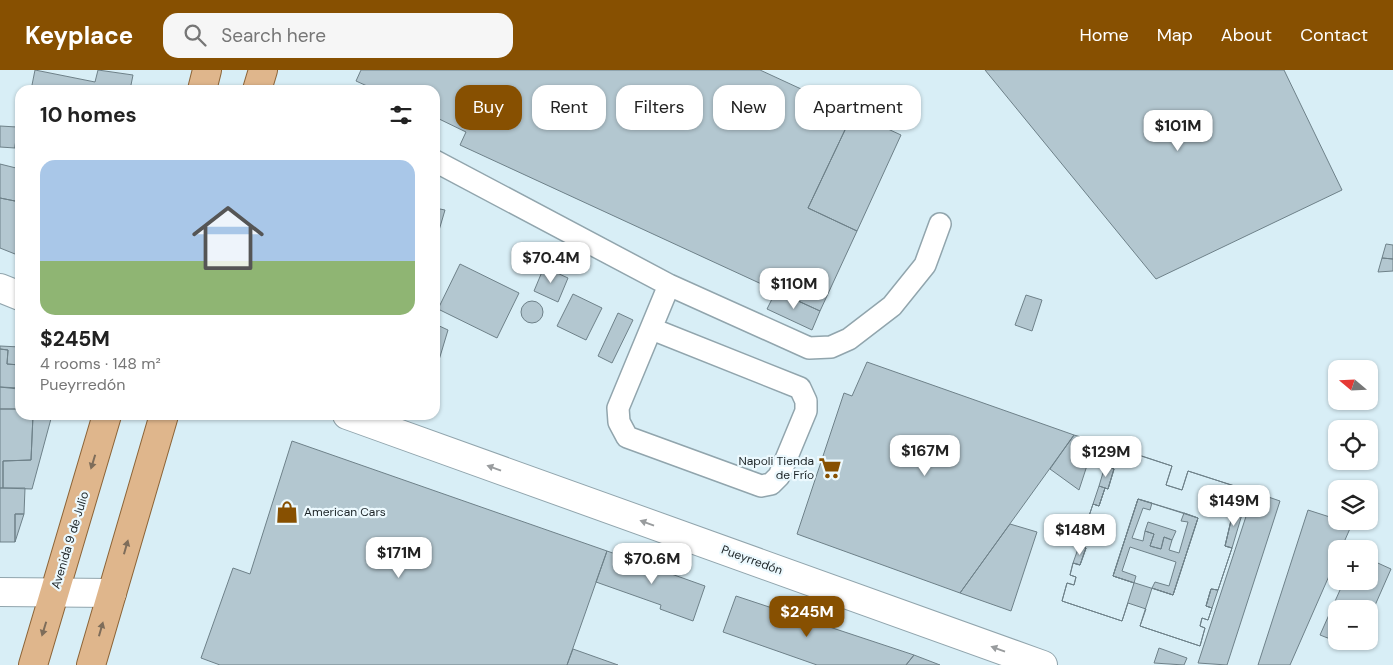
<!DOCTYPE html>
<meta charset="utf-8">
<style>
body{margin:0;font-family:"DM Sans",sans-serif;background:#f6f6f6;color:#222;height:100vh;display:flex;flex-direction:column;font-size:19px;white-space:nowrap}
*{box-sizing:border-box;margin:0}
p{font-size:16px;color:#767676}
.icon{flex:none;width:28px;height:28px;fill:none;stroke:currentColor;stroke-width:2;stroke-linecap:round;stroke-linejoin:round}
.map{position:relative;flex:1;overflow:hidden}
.panel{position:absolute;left:15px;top:15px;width:425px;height:335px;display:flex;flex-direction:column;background:#fff;border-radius:15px;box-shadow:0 1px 4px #0004}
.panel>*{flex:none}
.top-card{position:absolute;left:455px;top:15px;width:475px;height:45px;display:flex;gap:10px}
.needle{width:32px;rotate:289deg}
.fabs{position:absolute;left:1328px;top:290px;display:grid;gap:10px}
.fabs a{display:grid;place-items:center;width:50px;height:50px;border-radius:10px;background:#fff;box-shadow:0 1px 4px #0004;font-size:25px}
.price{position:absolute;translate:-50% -42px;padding:0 11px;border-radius:10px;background:#fff;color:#222;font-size:16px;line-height:32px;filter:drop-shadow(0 1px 2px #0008)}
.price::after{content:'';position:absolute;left:50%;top:30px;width:15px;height:11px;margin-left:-8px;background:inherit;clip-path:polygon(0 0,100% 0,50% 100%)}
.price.on{background:#875001;color:#fff}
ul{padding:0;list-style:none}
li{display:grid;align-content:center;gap:10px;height:265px;padding:0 25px}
li span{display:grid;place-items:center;height:155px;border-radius:15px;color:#555}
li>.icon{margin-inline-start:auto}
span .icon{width:90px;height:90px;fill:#fffc;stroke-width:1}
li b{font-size:21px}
h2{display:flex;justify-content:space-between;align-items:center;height:60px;padding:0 25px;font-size:21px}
.chip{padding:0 18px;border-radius:15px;background:#fff;box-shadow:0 1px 4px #0004;font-size:18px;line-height:45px}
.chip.on{background:#875001;color:#fff}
header{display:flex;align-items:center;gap:30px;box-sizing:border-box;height:70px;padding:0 25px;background:#875001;color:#fff}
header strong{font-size:24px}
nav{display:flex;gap:28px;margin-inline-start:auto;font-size:18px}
.search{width:350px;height:45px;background:#f6f6f6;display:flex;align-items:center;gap:12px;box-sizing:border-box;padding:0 18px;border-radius:15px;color:#767676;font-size:19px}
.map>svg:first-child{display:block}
.building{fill:#b3c7d0;stroke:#6e8189;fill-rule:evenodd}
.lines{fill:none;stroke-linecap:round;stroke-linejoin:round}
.service-casing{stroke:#91a5ad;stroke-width:24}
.minor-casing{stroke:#91a5ad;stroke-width:30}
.primary-casing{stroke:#8c6437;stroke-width:30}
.service{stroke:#fff;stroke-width:21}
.minor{stroke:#fff;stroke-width:28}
.primary{stroke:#dfb68c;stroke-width:28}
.oneway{fill:#7e6d5a}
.oneway2{fill:#999c9e}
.labels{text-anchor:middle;stroke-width:4.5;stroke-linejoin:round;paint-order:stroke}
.poi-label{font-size:12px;fill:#1c2427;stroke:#ecf9fe;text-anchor:end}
.street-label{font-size:12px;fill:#1c2427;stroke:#ecf9fe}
</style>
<header>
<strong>Keyplace</strong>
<div class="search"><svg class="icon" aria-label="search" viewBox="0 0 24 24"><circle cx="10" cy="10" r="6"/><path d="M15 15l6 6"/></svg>Search here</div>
<nav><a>Home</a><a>Map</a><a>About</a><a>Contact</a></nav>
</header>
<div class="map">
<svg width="1393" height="595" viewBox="0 0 1393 595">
<rect width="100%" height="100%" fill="#d8eef6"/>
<path class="building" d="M 35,0 L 95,12 L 98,0 L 133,5 L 130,20 L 31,20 Z
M 361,0 L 760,0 L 853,43 L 808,138 L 857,161 L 820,241 L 460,75 L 466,62 L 435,47 L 435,20 L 376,20 L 356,11 Z
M 985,0 L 1284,0 L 1342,120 L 1156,209 Z
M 853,43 L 901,65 L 857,161 L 808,138 Z
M 20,55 L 20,78 L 15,78 L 17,57 Z
M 0,56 L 17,57 L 15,78 L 0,77 Z
M 0,94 L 20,99 L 20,132 L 0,128 Z
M 0,128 L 20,132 L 20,186 L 0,178 Z
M 435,138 L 445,140 L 435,174 Z
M 1386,174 L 1393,175 L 1393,189 L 1382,188 Z
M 1382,188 L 1393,189 L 1393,201 L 1378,202 Z
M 460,194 L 519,223 L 497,268 L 438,239 Z
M 544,197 L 568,208 L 558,232 L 534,221 Z
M 776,221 L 820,241 L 812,260 L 767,239 Z
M 573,224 L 602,238 L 586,270 L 557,256 Z
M 1026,225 L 1042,230 L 1032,261 L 1015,255 Z
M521 242a11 11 0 1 1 22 0a11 11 0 1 1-22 0Z
M 618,243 L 633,250 L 612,293 L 598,286 Z
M 435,254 L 448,260 L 436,300 L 435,300 Z
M 0,276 L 20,277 L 20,295 L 7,294 L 8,280 L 0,279 Z
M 0,279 L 8,280 L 7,294 L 20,295 L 18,319 L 0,317 Z
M 867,292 L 1074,365 L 960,523 L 797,464 L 844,323 L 852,326 Z
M 0,317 L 20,318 L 20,339 L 0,339 Z
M 0,339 L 20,339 L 20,345 L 33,345 L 31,390 L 3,391 L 3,418 L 0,418 Z
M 33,345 L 52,345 L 32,419 L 3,418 L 3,391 L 31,390 Z
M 1074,365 L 1095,371 L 1079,420 L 1050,399 Z
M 292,371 L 607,481 L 567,595 L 220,595 L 201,588 L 233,498 L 250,504 Z
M 1111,376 L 1172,396 L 1166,415 L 1182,420 L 1188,401 L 1250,421 L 1243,441 L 1234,438 L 1225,476 L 1232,478 L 1218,520 L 1211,519 L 1206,536 L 1212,538 L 1208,550 L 1202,548 L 1200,556 L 1205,558 L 1200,576 L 1140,556 L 1146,539 L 1128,533 L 1122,551 L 1062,531 L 1067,513 L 1074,515 L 1076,507 L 1070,505 L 1073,493 L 1080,495 L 1086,478 L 1079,476 L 1093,434 L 1099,436 L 1105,418 L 1108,419 L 1114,399 L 1105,396 ZM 1138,429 L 1198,448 L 1173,525 L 1113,506 Z
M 1111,376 L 1172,396 L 1166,415 L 1182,420 L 1188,401 L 1250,421 L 1243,441 L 1234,438 L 1225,476 L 1232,478 L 1218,520 L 1211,519 L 1206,536 L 1212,538 L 1208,550 L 1202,548 L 1200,556 L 1205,558 L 1200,576 L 1140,556 L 1152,518 L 1173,525 L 1198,448 L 1184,443 L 1138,429 L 1113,506 L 1134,513 L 1122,551 L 1062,531 L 1067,513 L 1074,515 L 1076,507 L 1070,505 L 1073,493 L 1080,495 L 1086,478 L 1079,476 L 1093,434 L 1099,436 L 1105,418 L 1108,419 L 1114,399 L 1105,396 Z
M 1105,396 L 1114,399 L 1108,419 L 1099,416 Z
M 1099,416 L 1105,418 L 1099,436 L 1093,434 Z
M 0,418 L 25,418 L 24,444 L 15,444 L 15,472 L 0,472 Z
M 1254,422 L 1280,431 L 1227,595 L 1198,593 Z
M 1138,429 L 1152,433 L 1150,440 L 1143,438 L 1132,468 L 1143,471 L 1145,461 L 1154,464 L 1150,476 L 1161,479 L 1164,467 L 1172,470 L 1169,480 L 1179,483 L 1188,452 L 1181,451 L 1184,443 L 1198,448 L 1173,525 L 1152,518 L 1155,512 L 1169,516 L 1176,492 L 1130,477 L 1122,501 L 1136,506 L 1134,513 L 1113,506 Z
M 1234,438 L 1243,441 L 1232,478 L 1225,476 Z
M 1308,440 L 1336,449 L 1336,451 L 1352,454 L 1341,479 L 1336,479 L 1336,490 L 1290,595 L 1258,595 Z
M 15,444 L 24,444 L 15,472 Z
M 1148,452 L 1176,461 L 1172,470 L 1164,467 L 1161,479 L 1150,476 L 1154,464 L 1145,461 Z
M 1010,454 L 1037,462 L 1011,541 L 960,523 Z
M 1076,463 L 1083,464 L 1079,476 L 1072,474 Z
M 1079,476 L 1086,478 L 1080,495 L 1073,493 Z
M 607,481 L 705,516 L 693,551 L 660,539 L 661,535 L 596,512 Z
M 1369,489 L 1391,499 L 1369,549 L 1369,539 L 1336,539 L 1336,571 L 1359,571 L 1356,579 L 1320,565 L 1344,511 L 1369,511 Z
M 1211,519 L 1218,520 L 1212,538 L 1206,536 Z
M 736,526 L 914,585 L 906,595 L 817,595 L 723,562 Z
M 1159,578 L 1187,588 L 1184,595 L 1154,593 Z
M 573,579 L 618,595 L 567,595 Z
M 914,585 L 940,595 L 906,595 Z"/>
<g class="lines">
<defs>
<path id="service" d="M 435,91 L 669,215 L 618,338 L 619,352 L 627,367 L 761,416 L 771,414 L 779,406 L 806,341 L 806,331 L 800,318 L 652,259
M 669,215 L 809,278 L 831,277 L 849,269 L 892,236 L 925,195 L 940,154"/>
<path id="minor" d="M 0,218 L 20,226
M 347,345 L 1043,595
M 0,522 L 112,523"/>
<path id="primary" d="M 202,20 L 207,0
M 257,20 L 263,0
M 33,595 L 107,345
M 91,595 L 164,345"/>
</defs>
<use href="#service" class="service-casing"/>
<use href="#minor" class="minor-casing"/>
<use href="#primary" class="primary-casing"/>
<use href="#service" class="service"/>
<use href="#minor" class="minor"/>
<use href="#primary" class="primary"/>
</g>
<defs><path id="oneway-solid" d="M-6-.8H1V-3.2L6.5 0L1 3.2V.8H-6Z" transform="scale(1.25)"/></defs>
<g class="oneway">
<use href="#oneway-solid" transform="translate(93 392) rotate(107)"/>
<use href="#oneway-solid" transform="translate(126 477) rotate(-74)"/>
<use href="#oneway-solid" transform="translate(44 559) rotate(107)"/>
<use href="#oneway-solid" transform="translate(101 559) rotate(-74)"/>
</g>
<g class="oneway2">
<use href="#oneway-solid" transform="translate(494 398) rotate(-160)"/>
<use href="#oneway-solid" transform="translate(647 453) rotate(-160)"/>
<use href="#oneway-solid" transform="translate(998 579) rotate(-160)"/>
</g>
<defs>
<symbol id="supermarket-bare" viewBox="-9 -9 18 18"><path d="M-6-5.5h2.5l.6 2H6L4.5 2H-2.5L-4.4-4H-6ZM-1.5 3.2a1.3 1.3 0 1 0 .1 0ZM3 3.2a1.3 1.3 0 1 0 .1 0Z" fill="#875001" stroke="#ecf9fe" stroke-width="2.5" paint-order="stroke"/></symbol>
<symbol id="shop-bare" viewBox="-9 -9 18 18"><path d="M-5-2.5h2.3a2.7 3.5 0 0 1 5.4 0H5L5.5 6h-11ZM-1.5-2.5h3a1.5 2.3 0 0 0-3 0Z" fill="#875001" stroke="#ecf9fe" stroke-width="2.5" paint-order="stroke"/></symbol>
</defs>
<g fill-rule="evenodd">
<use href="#supermarket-bare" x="814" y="382" width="32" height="32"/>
<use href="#shop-bare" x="271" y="426" width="32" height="32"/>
</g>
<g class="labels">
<g class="poi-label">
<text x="814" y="395">Napoli Tienda<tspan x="814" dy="14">de Frío</tspan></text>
<text x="304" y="446" text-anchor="start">American Cars</text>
</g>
<g class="street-label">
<text transform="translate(70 470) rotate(-73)" y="4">Avenida 9 de Julio</text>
<text transform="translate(752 490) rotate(20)" y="4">Pueyrredón</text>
</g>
</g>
</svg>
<div class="fabs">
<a><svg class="needle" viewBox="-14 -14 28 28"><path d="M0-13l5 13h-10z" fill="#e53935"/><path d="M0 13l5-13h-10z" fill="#767676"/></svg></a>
<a><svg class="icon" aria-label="locate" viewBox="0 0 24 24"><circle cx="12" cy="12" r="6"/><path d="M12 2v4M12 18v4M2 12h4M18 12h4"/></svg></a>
<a><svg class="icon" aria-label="layers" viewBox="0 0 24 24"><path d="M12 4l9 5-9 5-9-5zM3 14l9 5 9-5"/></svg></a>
<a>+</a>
<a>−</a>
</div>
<b class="price" style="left:1178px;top:82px">$101M</b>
<b class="price" style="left:551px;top:214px">$70.4M</b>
<b class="price" style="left:794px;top:240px">$110M</b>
<b class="price" style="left:925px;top:407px">$167M</b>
<b class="price" style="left:1106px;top:408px">$129M</b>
<b class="price" style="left:1234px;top:457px">$149M</b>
<b class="price" style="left:1080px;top:486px">$148M</b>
<b class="price" style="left:399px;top:509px">$171M</b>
<b class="price" style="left:652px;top:515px">$70.6M</b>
<b class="price on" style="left:807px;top:568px">$245M</b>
<div class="top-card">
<a class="chip on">Buy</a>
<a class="chip">Rent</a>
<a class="chip">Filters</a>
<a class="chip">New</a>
<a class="chip">Apartment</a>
</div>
<section class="panel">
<h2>10 homes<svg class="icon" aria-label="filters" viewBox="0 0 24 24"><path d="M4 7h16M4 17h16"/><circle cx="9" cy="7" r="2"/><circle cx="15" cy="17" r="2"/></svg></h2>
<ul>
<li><span style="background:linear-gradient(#a9c7e8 65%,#8fb573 0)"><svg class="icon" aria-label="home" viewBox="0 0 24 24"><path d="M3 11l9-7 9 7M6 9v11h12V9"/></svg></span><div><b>$245M</b><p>4 rooms · 148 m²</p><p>Pueyrredón</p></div></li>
</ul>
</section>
</div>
